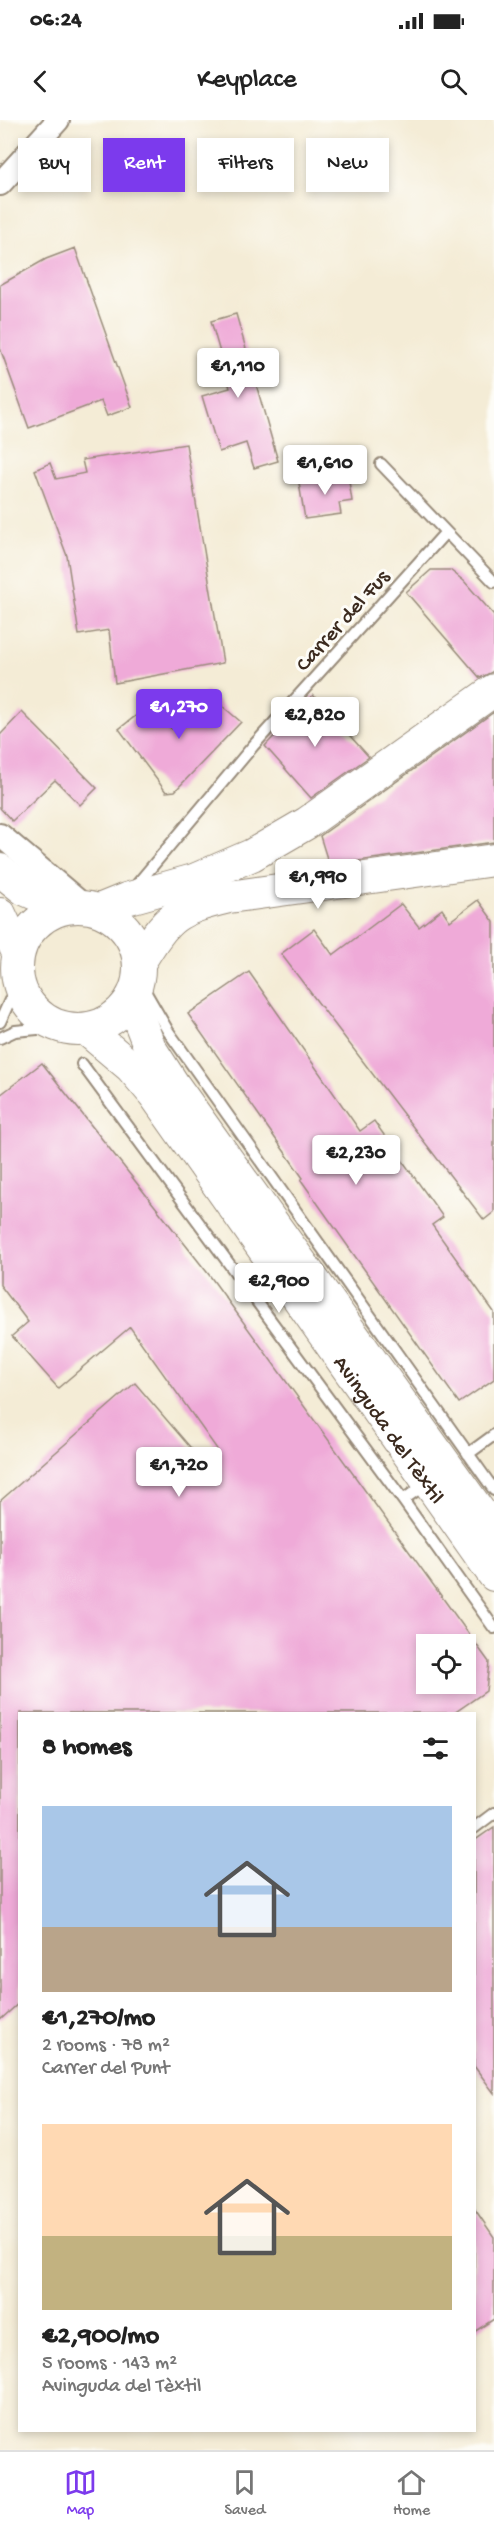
<!DOCTYPE html>
<meta charset="utf-8">
<style>
body{margin:0;font-family:"Gochi Hand",sans-serif;background:#f6f6f6;color:#222;height:100vh;display:flex;flex-direction:column;font-size:22px;white-space:nowrap}
*{box-sizing:border-box;margin:0}
p{font-size:20px;color:#767676}
.icon{flex:none;width:33px;height:33px;fill:none;stroke:currentColor;stroke-width:2;stroke-linecap:round;stroke-linejoin:round}
.map{position:relative;flex:1;overflow:hidden}
.sheet{position:absolute;left:18px;top:1592px;width:458px;height:720px;display:flex;flex-direction:column;background:#fff;border-radius:0px;box-shadow:0 3px 9px #0003}
.sheet>*{flex:none}
.top-card{position:absolute;left:18px;top:18px;width:459px;height:54px;display:flex;gap:12px}
.buttons{position:absolute;left:416px;top:1514px;display:grid;gap:12px}
.buttons a{display:grid;place-items:center;width:60px;height:60px;border-radius:0px;background:#fff;box-shadow:0 3px 9px #0003;font-size:30px}
.price{position:absolute;translate:-50% -51px;padding:0 14px;border-radius:6px;background:#fff;color:#222;font-size:20px;line-height:39px;filter:drop-shadow(0 2px 3px #0008)}
.price::after{content:'';position:absolute;left:50%;top:36px;width:18px;height:14px;margin-left:-9px;background:inherit;clip-path:polygon(0 0,100% 0,50% 100%)}
.price.selected{background:#7c3aed;color:#fff}
ul{padding:0;list-style:none}
li{display:grid;align-content:center;gap:12px;height:318px;padding:0 24px}
li span{display:grid;place-items:center;height:186px;border-radius:0px;color:#555}
li>.icon{margin-inline-start:auto}
span .icon{width:108px;height:108px;fill:#fffc;stroke-width:1}
li b{font-size:26px}
h2{display:flex;justify-content:space-between;align-items:center;height:72px;padding:0 24px;font-size:26px}
.tag{padding:0 21px;border-radius:0px;background:#fff;box-shadow:0 3px 9px #0003;font-size:21px;line-height:54px}
.tag.selected{background:#7c3aed;color:#fff}
.status{display:flex;justify-content:space-between;align-items:center;height:42px;padding:0 30px;background:#fff;direction:ltr}
.status svg{height:16px;fill:currentColor}
header{display:flex;justify-content:space-between;align-items:center;height:78px;padding:0 24px;background:#fff;font-size:27px;font-weight:600}
.dock{display:flex;justify-content:space-around;align-items:center;height:84px;border-top:2px solid #e0e0e0;background:#fff;font-size:16px;color:#767676}
.dock a{display:grid;justify-items:center;gap:3px}
.dock .selected{color:#7c3aed}
.map>svg:first-child{display:block}
.building{fill:#efaad8;fill-rule:evenodd}
.lines{fill:none;stroke-linecap:round;stroke-linejoin:round}
.lane-casing{stroke:#988b7a;stroke-width:14}
.street-casing{stroke:#988b7a;stroke-width:26}
.secondary-casing{stroke:#988b7a;stroke-width:34}
.lane{stroke:#fff;stroke-width:10}
.street{stroke:#fff;stroke-width:22}
.secondary{stroke:#fff;stroke-width:32}
.labels{text-anchor:middle;stroke-width:6;stroke-linejoin:round;paint-order:stroke}
.street-label{font-size:22px;fill:#3b2a1e;stroke:#fdfcf7}
</style>
<div class="status"><b>06:24</b><svg viewBox="0 0 49 12"><path d="M0 12V9h3v3zM5 12V6h3v6zM10 12V3h3v9zM15 12V0h3v12zM26 1h20v11H26zM47 4h2v5h-2z"/></svg></div>
<header><svg class="icon" aria-label="back" viewBox="0 0 24 24"><path d="M15 5l-7 7 7 7"/></svg>Keyplace<svg class="icon" aria-label="search" viewBox="0 0 24 24"><circle cx="10" cy="10" r="6"/><path d="M15 15l6 6"/></svg></header>
<div class="map">
<svg width="494" height="2330" viewBox="0 0 494 2330">
<rect width="100%" height="100%" fill="#fdfcf7"/>
<filter id="ink" filterUnits="userSpaceOnUse"><feTurbulence type="fractalNoise" baseFrequency=".0167" numOctaves="2"/><feDisplacementMap in="SourceGraphic" scale="12" xChannelSelector="R" yChannelSelector="G"/><feConvolveMatrix kernelMatrix="1 2 1 2 8 2 1 2 1" color-interpolation-filters="sRGB"/></filter>
<filter id="wash" filterUnits="userSpaceOnUse"><feTurbulence type="fractalNoise" baseFrequency=".008" numOctaves="4" result="noise"/><feDisplacementMap in="SourceGraphic" scale="24" xChannelSelector="R" yChannelSelector="G"/><feGaussianBlur stdDeviation="1.35" result="paint"/><feColorMatrix in="noise" values="0 0 0 0 0 0 0 0 0 0 0 0 0 0 0 0 0 1.4 0 .05"/><feComposite in="paint" operator="in"/></filter>
<g filter="url(#wash)">
<rect width="100%" height="100%" fill="#f4ecd6"/>
<g id="blocks">
<path class="building" d="M 75,128 L 132,287 L 107,296 L 101,281 L 29,308 L 0,228 L 0,165 L 46,139 Z
M 236,194 L 278,341 L 254,348 L 246,323 L 219,332 L 202,276 L 230,268 L 211,201 Z
M 186,324 L 223,543 L 115,563 L 109,510 L 79,515 L 67,436 L 35,350 L 50,343 L 56,359 L 85,353 L 82,340 Z
M 348,355 L 352,381 L 339,383 L 341,394 L 305,399 L 299,363 Z
M 431,450 L 450,450 L 464,461 L 494,495 L 494,550 L 492,552 L 480,558 L 406,472 Z
M 206,572 L 241,602 L 175,671 L 166,672 L 119,609 L 147,587 L 172,609 Z
M 313,575 L 369,637 L 311,678 L 265,626 Z
M 22,592 L 97,668 L 80,685 L 55,660 L 12,701 L 0,688 L 0,615 Z
M 494,592 L 494,722 L 329,745 L 320,716 Z
M 478,780 L 494,802 L 494,1092 L 484,1100 L 281,834 L 314,809 L 333,835 L 401,784 L 419,807 L 442,789 L 450,801 Z
M 249,852 L 360,1011 L 374,1001 L 443,1097 L 432,1105 L 494,1192 L 494,1259 L 459,1283 L 301,1060 L 303,1058 L 188,894 Z
M 42,943 L 210,1156 L 489,1542 L 486,1571 L 454,1593 L 20,1593 L 20,1882 L 0,1900 L 0,1381 L 135,1263 L 202,1341 L 217,1329 L 130,1207 L 58,1268 L 12,1216 L 28,1202 L 0,1165 L 0,975 ZM 426,1524 L 465,1524 L 465,1563 L 426,1563 Z
M 494,1707 L 494,1973 L 474,1946 L 474,1721 Z
M 474,2088 L 494,2117 L 494,2199 L 474,2212 Z"/>
</g>
</g>
<g filter="url(#ink)">
<use href="#blocks" fill-opacity="0" stroke="#988b7a" stroke-width="1.5"/>
<g class="lines">
<defs>
<path id="lane" d="M 381,344 L 494,462
M 134,768 L 253,626 L 446,412
M 138,859 L 168,911 L 494,1370
M 0,902 L 18,862
M 0,918 L 15,911 L 60,907
M 82,944 L 403,1380 L 494,1508
M 468,1334 L 494,1315
M 403,1380 L 427,1363
M 474,1708 L 494,1693"/>
<path id="street" d="M 0,64 L 58,0
M 0,715 L 84,786"/>
<g id="secondary">
<path d="M 0,750 L 24,769 L 65,787"/>
<circle cx="78" cy="848" r="61"/>
<path d="M 99,790 L 126,779 L 194,760 L 252,735 L 307,703 L 494,570"/>
<path d="M 0,794 L 18,833"/>
<path d="M 139,843 C 168,795 175,790 229,777 L 494,740"/>
<path d="M 131,879 L 150,928 L 173,964 L 494,1412"/>
<path id="s1" d="M 86,909 L 131,947 L 154,974 L 494,1455"/>
</g>
</defs>
<use href="#lane" class="lane-casing"/>
<use href="#street" class="street-casing"/>
<use href="#secondary" class="secondary-casing"/>
<use href="#lane" class="lane"/>
<use href="#street" class="street"/>
<use href="#secondary" class="secondary"/>
</g>
</g>
<g class="labels">
<g class="street-label">
<text transform="translate(341 499) rotate(-48)" y="8">Carrer del Fus</text>
<text dy="8" stroke="none"><textPath href="#s1" startOffset="504">Avinguda del Tèxtil</textPath></text>
</g>
</g>
</svg>
<div class="buttons">
<a><svg class="icon" aria-label="locate" viewBox="0 0 24 24"><circle cx="12" cy="12" r="6"/><path d="M12 2v4M12 18v4M2 12h4M18 12h4"/></svg></a>
</div>
<b class="price" style="left:238px;top:279px">€1,110</b>
<b class="price" style="left:325px;top:376px">€1,610</b>
<b class="price selected" style="left:179px;top:620px">€1,270</b>
<b class="price" style="left:315px;top:628px">€2,820</b>
<b class="price" style="left:318px;top:790px">€1,990</b>
<b class="price" style="left:356px;top:1066px">€2,230</b>
<b class="price" style="left:279px;top:1194px">€2,900</b>
<b class="price" style="left:179px;top:1378px">€1,720</b>
<div class="top-card">
<a class="tag">Buy</a>
<a class="tag selected">Rent</a>
<a class="tag">Filters</a>
<a class="tag">New</a>
</div>
<section class="sheet">
<h2>8 homes<svg class="icon" aria-label="filters" viewBox="0 0 24 24"><path d="M4 7h16M4 17h16"/><circle cx="9" cy="7" r="2"/><circle cx="15" cy="17" r="2"/></svg></h2>
<ul>
<li><span style="background:linear-gradient(#a9c7e8 65%,#b9a48a 0)"><svg class="icon" aria-label="home" viewBox="0 0 24 24"><path d="M3 11l9-7 9 7M6 9v11h12V9"/></svg></span><div><b>€1,270/mo</b><p>2 rooms · 78 m²</p><p>Carrer del Punt</p></div></li>
<li><span style="background:linear-gradient(#ffd9b3 60%,#c2b280 0)"><svg class="icon" aria-label="home" viewBox="0 0 24 24"><path d="M3 11l9-7 9 7M6 9v11h12V9"/></svg></span><div><b>€2,900/mo</b><p>5 rooms · 143 m²</p><p>Avinguda del Tèxtil</p></div></li>
</ul>
</section>
</div>
<nav class="dock">
<a class="selected"><svg class="icon" aria-label="map" viewBox="0 0 24 24"><path d="M3 6l6-2 6 2 6-2v14l-6 2-6-2-6 2zM9 4v14M15 6v14"/></svg>Map</a>
<a><svg class="icon" aria-label="saved" viewBox="0 0 24 24"><path d="M7 4h10v16l-5-4-5 4z"/></svg>Saved</a>
<a><svg class="icon" aria-label="home" viewBox="0 0 24 24"><path d="M3 11l9-7 9 7M6 9v11h12V9"/></svg>Home</a>
</nav>
